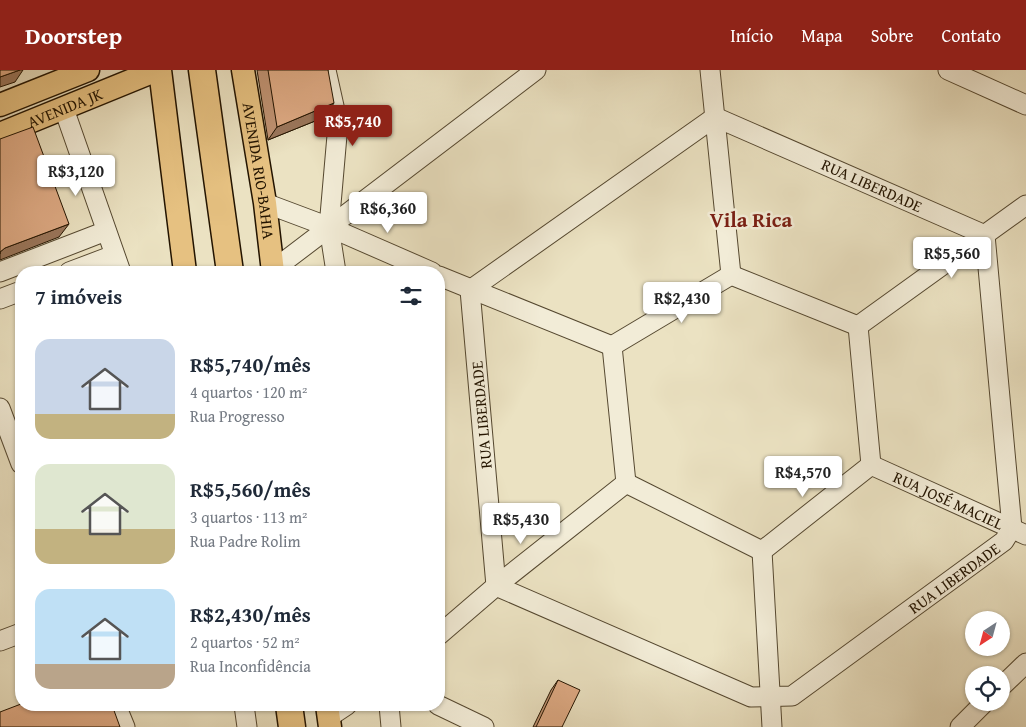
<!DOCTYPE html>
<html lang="pt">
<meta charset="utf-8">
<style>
body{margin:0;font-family:"Gentium Book Plus",serif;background:#f6f6f7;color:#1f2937;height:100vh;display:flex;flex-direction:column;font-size:19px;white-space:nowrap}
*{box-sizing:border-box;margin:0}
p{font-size:16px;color:#747a83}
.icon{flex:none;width:28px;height:28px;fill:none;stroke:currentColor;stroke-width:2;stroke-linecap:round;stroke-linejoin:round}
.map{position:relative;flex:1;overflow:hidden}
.panel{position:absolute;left:15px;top:196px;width:430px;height:445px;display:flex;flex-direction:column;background:#fff;border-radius:20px;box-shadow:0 1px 4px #0004}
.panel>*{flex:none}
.needle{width:32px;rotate:216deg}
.fabs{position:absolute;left:965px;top:541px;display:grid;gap:10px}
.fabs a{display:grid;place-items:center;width:45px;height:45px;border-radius:50%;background:#fff;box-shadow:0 1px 4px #0004;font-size:25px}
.price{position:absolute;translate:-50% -42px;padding:0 11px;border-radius:5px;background:#fff;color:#222;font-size:16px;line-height:32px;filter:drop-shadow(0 1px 2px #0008)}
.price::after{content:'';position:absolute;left:50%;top:30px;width:15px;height:11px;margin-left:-8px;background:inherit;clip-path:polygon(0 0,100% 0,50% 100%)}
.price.selected{background:#8f2418;color:#fff}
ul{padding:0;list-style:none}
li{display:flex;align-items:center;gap:15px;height:125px;padding:0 20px}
li span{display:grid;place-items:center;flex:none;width:140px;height:100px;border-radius:15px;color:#555}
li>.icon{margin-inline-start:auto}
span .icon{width:60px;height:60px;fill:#fffc;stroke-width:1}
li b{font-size:21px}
h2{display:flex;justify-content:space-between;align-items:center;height:60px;padding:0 20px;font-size:21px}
header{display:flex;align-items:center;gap:30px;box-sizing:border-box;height:70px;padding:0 25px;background:#8f2418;color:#fff}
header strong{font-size:24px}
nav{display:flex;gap:28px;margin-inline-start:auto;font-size:18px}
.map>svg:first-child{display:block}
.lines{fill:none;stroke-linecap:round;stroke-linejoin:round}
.minor-casing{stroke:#554830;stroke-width:21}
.major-casing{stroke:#231400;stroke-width:25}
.highway-casing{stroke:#231400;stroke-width:29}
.minor{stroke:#f2ecd7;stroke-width:19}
.major{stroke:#e6c181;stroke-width:22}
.highway{stroke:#e6c181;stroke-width:26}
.wall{fill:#bf9272;stroke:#231400}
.shaded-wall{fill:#9b775c;stroke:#231400}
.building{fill:#deaa84;stroke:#231400}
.labels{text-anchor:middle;stroke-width:5;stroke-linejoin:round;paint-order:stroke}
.street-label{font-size:16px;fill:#231400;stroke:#f2ecd7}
.district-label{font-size:21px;font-weight:bold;fill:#7a1f14;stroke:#f2ecd7}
</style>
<header>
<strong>Doorstep</strong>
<nav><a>Início</a><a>Mapa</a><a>Sobre</a><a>Contato</a></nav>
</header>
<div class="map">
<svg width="1026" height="657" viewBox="0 0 1026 657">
<rect width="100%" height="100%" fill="#ebe2c2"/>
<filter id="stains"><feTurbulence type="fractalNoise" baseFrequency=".004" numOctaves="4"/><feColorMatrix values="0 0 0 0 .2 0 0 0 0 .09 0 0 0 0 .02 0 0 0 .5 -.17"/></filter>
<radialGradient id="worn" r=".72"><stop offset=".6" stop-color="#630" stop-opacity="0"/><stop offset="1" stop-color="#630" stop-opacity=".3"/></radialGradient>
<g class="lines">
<defs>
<g id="minor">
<path d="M 326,0 L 338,54 L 329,157 L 336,202"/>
<path d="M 710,0 L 731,205"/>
<path d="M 948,0 L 1026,35"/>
<path d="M 64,39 L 121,202"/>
<path d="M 715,47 L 985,165 L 1012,458 L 1004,471 L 792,626 L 751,627 L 496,516 L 470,220 Z"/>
<path d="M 265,133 L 329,157 L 432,202"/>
<path d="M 273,200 L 536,0"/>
<path d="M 0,202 L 106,161"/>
<path d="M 69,202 L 114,185"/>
<path d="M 439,206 L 612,276"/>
<path d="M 0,229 L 21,221"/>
<path d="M 858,256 L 1026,135"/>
<path d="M 0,338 L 21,394"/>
<path id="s1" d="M 871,395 L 1026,465"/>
<path d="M 626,413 L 762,481 L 871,395 L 858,256"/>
<path d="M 626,413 L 612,276 L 731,205 L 858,256"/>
<path d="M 762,481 L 772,657"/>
<path d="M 439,565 L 496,516 L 626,413"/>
<path d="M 0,571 L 21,563"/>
<path d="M 1001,617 L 1026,593"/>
<path d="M 116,635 L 125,657"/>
<path d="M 244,635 L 247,657"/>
<path d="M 389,635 L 391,657"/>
<path d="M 438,635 L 484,657"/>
<path d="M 329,647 L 347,635"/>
<path d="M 960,657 L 985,632"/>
</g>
<g id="major">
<path d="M 160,0 L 185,202"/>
<path id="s2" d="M 243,0 L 265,133 L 273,202"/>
<path d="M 0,35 L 88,0"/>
<path id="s3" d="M 0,64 L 157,0"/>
<path d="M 327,635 L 330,657"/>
</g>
<path id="highway" d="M 202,0 L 230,202
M 289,635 L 292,657"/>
</defs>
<use href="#minor" class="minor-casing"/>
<use href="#major" class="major-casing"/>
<use href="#highway" class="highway-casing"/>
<use href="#minor" class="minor"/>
<use href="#major" class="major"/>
<use href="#highway" class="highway"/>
</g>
<path class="wall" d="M 257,0 L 328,0 L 325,47 L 268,70 Z
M 558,610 L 562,657 L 533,657 L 551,620 Z"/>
<path class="shaded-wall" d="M 20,0 L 23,0 L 15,12 L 0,17 L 0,7 Z
M 334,33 L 325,47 L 268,70 L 277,57 Z
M 69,154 L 59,167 L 0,190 L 0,182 L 5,178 Z"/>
<path class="building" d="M 0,0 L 20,0 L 0,7 Z
M 268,0 L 328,0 L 334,33 L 277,57 Z
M 33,57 L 69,154 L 5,178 L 0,182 L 0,184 L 0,69 Z
M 558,610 L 580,620 L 562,657 L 536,657 Z
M 21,634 L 21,635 L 112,635 L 120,657 L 0,657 L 0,642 Z"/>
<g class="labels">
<g class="street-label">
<text dy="6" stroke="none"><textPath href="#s3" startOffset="70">AVENIDA JK</textPath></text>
<text dy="6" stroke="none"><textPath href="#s2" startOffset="102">AVENIDA RIO-BAHIA</textPath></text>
<text transform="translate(872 115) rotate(24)" y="6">RUA LIBERDADE</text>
<text transform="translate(481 345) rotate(-95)" y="6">RUA LIBERDADE</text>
<text dy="6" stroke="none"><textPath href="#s1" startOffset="85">RUA JOSÉ MACIEL</textPath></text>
<text transform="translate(954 508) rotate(-36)" y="6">RUA LIBERDADE</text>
</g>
<g class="district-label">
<text x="751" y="157">Vila Rica</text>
</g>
</g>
<rect width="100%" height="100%" filter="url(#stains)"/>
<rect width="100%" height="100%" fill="url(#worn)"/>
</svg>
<div class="fabs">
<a><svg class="needle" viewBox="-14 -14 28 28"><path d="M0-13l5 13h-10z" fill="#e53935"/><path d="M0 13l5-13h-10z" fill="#747a83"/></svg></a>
<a><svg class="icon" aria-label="locate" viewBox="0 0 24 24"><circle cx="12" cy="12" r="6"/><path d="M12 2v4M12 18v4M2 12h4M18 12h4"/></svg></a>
</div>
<b class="price selected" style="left:353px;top:77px">R$5,740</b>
<b class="price" style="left:76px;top:127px">R$3,120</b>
<b class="price" style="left:388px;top:164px">R$6,360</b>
<b class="price" style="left:952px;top:209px">R$5,560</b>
<b class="price" style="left:682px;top:254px">R$2,430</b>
<b class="price" style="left:803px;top:428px">R$4,570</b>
<b class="price" style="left:521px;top:475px">R$5,430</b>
<section class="panel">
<h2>7 imóveis<svg class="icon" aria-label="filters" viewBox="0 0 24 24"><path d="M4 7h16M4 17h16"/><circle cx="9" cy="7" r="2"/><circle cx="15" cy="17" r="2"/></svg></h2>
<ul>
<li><span style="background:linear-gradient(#c9d6e8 75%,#c2b280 0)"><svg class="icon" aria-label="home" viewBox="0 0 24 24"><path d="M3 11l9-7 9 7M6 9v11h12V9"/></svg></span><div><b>R$5,740/mês</b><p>4 quartos · 120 m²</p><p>Rua Progresso</p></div></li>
<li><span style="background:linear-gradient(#dfe7d0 65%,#c2b280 0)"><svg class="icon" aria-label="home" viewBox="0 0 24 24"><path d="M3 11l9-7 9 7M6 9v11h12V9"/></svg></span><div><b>R$5,560/mês</b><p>3 quartos · 113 m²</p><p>Rua Padre Rolim</p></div></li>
<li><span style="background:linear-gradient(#bfe0f5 75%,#b9a48a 0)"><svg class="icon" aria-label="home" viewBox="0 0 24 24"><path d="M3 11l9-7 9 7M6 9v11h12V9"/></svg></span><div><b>R$2,430/mês</b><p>2 quartos · 52 m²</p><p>Rua Inconfidência</p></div></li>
</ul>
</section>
</div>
